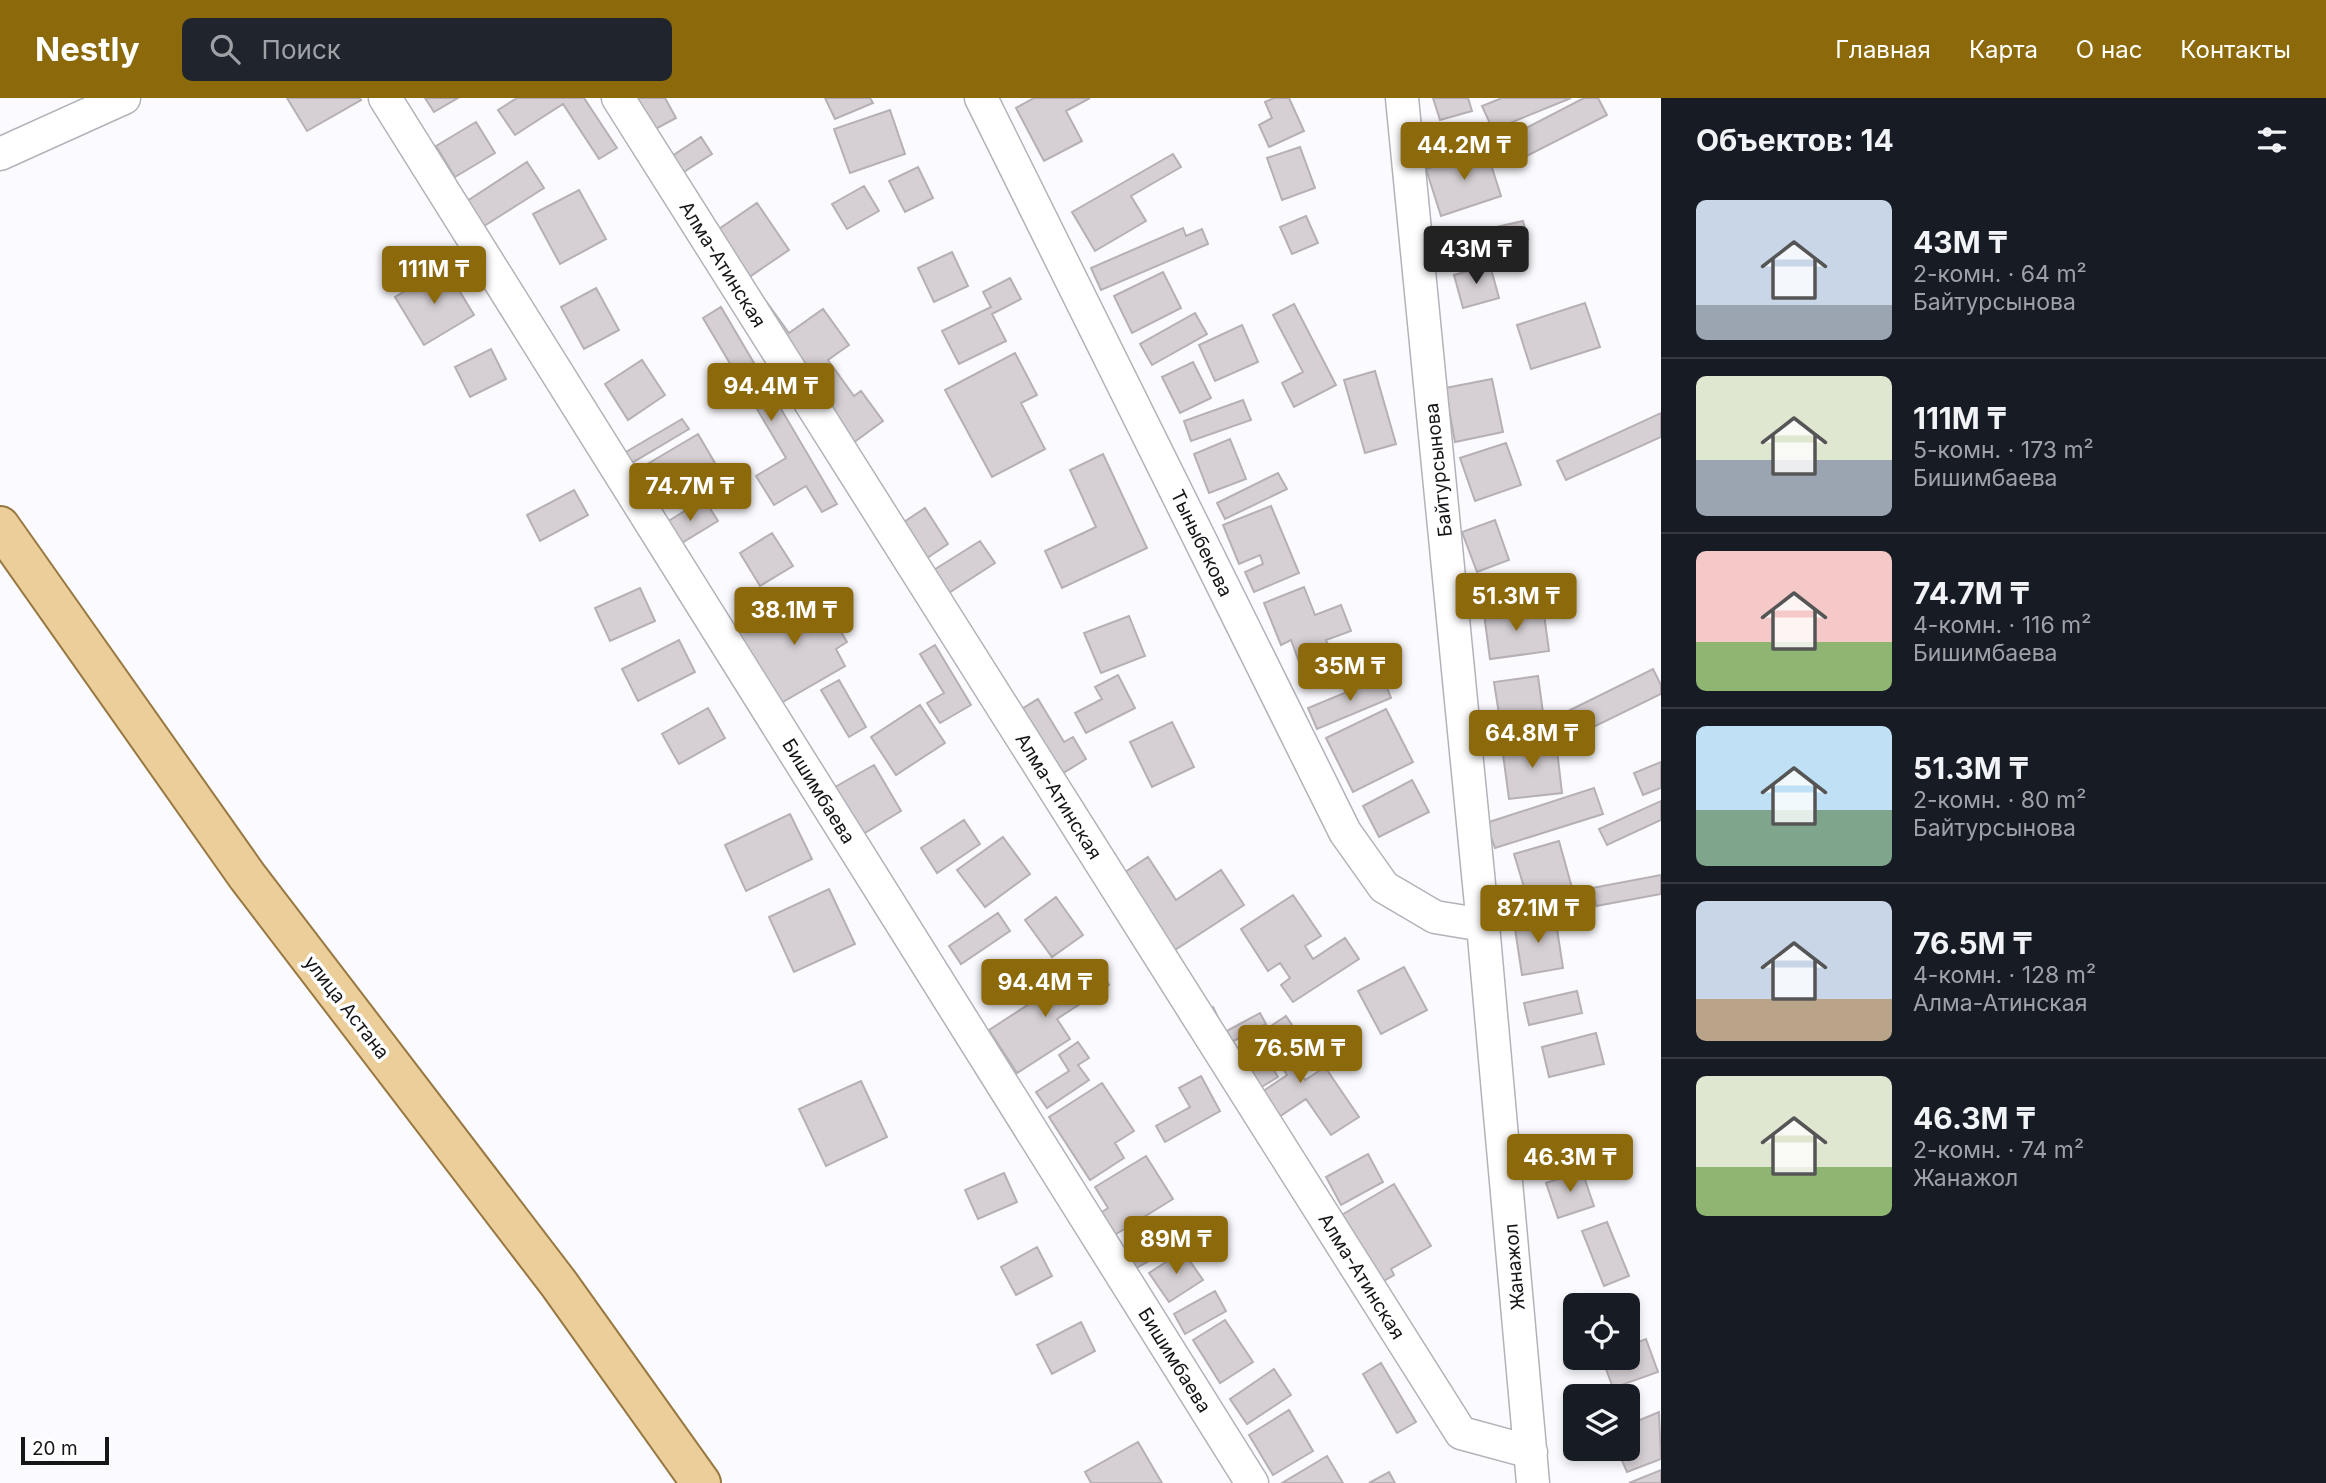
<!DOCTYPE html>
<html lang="ru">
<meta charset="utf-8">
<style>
body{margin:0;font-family:Inter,sans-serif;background:#20242c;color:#f1f3f6;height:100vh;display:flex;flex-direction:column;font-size:26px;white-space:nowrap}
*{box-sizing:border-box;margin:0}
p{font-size:23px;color:#9ea1a6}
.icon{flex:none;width:38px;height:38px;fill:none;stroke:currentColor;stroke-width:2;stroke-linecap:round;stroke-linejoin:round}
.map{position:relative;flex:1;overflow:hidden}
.panel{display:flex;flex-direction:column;background:#171b24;width:665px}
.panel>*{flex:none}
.fabs{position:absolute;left:1563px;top:1195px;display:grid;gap:14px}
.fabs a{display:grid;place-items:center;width:77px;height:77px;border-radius:10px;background:#171b24;box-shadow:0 4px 10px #0003;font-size:35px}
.scale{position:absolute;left:21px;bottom:18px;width:88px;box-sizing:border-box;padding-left:7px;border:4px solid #151618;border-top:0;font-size:19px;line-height:24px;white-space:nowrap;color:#151618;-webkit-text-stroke:5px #fff;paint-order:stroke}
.price{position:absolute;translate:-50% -60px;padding:0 16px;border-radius:7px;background:#8c6a0b;color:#fff;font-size:23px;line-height:46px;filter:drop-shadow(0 2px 4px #0008)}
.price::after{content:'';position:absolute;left:50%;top:42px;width:21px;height:16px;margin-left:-10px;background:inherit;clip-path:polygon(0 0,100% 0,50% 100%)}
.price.selected{background:#222;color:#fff}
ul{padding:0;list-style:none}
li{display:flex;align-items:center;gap:21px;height:175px;padding:0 35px}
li+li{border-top:2px solid #363941}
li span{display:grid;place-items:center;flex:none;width:196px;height:140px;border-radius:10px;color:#555}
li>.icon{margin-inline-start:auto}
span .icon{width:84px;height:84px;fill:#fffc;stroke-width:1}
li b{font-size:30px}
h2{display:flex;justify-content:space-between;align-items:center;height:84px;padding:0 35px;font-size:30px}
header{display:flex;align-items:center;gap:42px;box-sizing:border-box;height:98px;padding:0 35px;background:#8c6a0b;color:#fff}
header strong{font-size:33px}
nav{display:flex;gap:38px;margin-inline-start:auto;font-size:24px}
.search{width:490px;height:63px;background:#20242c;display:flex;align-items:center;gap:18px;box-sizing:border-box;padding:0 24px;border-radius:10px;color:#9ea1a6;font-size:26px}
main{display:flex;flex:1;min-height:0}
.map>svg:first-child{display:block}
.building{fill:#d6d0d4;stroke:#b6b0b4;stroke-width:2}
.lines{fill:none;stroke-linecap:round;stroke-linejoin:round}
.minor-casing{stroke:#b2b3b9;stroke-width:35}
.major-casing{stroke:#987841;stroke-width:42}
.minor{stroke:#fff;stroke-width:32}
.major{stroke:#ebce9a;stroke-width:38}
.labels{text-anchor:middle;stroke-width:7;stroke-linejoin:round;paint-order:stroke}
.street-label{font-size:19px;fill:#151618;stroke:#fff}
</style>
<header>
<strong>Nestly</strong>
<div class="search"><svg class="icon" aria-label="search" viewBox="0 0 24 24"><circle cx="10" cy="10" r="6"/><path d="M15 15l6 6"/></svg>Поиск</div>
<nav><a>Главная</a><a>Карта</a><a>О нас</a><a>Контакты</a></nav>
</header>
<main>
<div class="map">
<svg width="1661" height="1385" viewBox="0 0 1661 1385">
<rect width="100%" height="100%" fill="#fbfbff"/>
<path class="building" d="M 287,0 L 360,0 L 361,2 L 307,33 Z
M 425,0 L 458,0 L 434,14 Z
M 517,0 L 584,0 L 617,50 L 599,61 L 563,6 L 515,37 L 498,12 Z
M 632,0 L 665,0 L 676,20 L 650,34 Z
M 825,0 L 870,0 L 873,5 L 835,21 Z
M 1034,0 L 1090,0 L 1066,13 L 1082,43 L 1044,63 L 1016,10 Z
M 1274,0 L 1289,0 L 1304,33 L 1269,49 L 1259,27 L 1272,20 L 1265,4 Z
M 1433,0 L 1468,0 L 1472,13 L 1440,22 Z
M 1502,0 L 1571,0 L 1493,32 L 1482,8 Z
M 1584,0 L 1598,0 L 1607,17 L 1511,66 L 1499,44 Z
M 890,12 L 905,56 L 850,75 L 834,31 Z
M 476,24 L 495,55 L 455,79 L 436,48 Z
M 701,39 L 712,56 L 682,75 L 672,58 Z
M 1300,49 L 1315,90 L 1282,102 L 1267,60 Z
M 1486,51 L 1501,98 L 1441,118 L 1426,71 Z
M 1173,56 L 1181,69 L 1131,98 L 1146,123 L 1095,153 L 1072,114 Z
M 527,64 L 544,90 L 481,130 L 464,105 Z
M 918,69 L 933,100 L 905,114 L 889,83 Z
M 864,88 L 879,113 L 847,131 L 832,106 Z
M 579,92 L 606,141 L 560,166 L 533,116 Z
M 757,105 L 789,152 L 745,182 L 713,135 Z
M 1306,118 L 1318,145 L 1292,156 L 1280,129 Z
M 1523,123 L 1528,141 L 1434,162 L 1430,144 Z
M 1183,130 L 1186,138 L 1202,131 L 1208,146 L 1101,192 L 1091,170 Z
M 952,154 L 968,188 L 934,204 L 918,170 Z
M 1490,167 L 1499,200 L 1463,210 L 1454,177 Z
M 445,169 L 474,217 L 424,247 L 395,199 Z
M 1163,174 L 1181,210 L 1132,235 L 1114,198 Z
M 1010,180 L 1021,201 L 992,216 L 1006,243 L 959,266 L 942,233 L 991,209 L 983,194 Z
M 755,188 L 789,235 L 823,211 L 849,247 L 828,262 L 854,298 L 861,293 L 883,323 L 838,356 Z
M 596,190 L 619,232 L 584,251 L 561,209 Z
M 1585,205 L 1600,249 L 1531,271 L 1517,227 Z
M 1294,206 L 1336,287 L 1294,309 L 1282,285 L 1303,274 L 1273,217 Z
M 721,209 L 837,406 L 822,414 L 806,388 L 774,407 L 756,378 L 786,360 L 703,220 Z
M 1195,215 L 1207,236 L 1152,267 L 1140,246 Z
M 1242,227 L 1258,264 L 1215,283 L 1199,247 Z
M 491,251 L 506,281 L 470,299 L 455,269 Z
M 1015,255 L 1037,297 L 1021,305 L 1045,351 L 992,379 L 945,292 Z
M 642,262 L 665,297 L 628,322 L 605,286 Z
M 1193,264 L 1211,300 L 1180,315 L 1162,279 Z
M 1375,273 L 1396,346 L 1365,355 L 1344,282 Z
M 1492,281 L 1503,334 L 1455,344 L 1445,290 Z
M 1243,302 L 1251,322 L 1191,343 L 1184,323 Z
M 1661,315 L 1661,339 L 1566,382 L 1557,363 Z
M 682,321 L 689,331 L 625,369 L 619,358 Z
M 698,336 L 719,372 L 664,403 L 644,368 Z
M 1230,341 L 1246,381 L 1209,395 L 1194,356 Z
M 1506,345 L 1521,387 L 1475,403 L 1460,360 Z
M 1103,356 L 1147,450 L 1062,490 L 1045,453 L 1096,429 L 1070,372 Z
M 1278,375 L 1287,391 L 1225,421 L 1217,405 Z
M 574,392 L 588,417 L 540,443 L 527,417 Z
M 704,401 L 718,423 L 675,449 L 662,427 Z
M 1271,408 L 1299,475 L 1254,494 L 1245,474 L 1263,466 L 1260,457 L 1239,466 L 1223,427 Z
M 925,410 L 948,446 L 921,464 L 898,428 Z
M 1495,422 L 1509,462 L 1477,474 L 1462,434 Z
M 772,435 L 793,468 L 760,488 L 740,455 Z
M 980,443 L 995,465 L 944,498 L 929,475 Z
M 1304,489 L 1315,517 L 1341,507 L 1351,533 L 1326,542 L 1332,557 L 1301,569 L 1291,542 L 1281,547 L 1264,505 Z
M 640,490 L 655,523 L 610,543 L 595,510 Z
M 815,490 L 847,544 L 836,551 L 845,568 L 776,608 L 735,536 Z
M 1543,509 L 1549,553 L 1490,561 L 1484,516 Z
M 1129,518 L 1145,558 L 1101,575 L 1084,535 Z
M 679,542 L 695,574 L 638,603 L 622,571 Z
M 935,547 L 971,607 L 940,625 L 927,605 L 944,595 L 920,556 Z
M 1653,571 L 1661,587 L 1661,596 L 1567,642 L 1556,619 Z
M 1118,577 L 1135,610 L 1086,635 L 1075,615 L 1102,601 L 1095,589 Z
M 1538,578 L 1544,622 L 1501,629 L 1494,584 Z
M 1383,579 L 1391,600 L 1317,631 L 1308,610 Z
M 839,582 L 866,629 L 849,639 L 821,592 Z
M 1038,601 L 1064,644 L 1073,639 L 1086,661 L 1052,682 L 1012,617 Z
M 920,607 L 945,645 L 896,677 L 871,639 Z
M 708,610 L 725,640 L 679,666 L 662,636 Z
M 1386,611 L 1413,664 L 1353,694 L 1326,640 Z
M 1172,624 L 1194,669 L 1152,689 L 1130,644 Z
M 1556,643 L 1562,695 L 1509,701 L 1502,649 Z
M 1661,664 L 1661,690 L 1643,697 L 1634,675 Z
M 874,667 L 901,713 L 863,736 L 835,689 Z
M 1412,682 L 1429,714 L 1379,739 L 1363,708 Z
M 1594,690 L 1603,716 L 1495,750 L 1486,725 Z
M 1661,703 L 1661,722 L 1607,747 L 1599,731 Z
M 790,716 L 812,761 L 746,793 L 725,747 Z
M 964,722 L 980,746 L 937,775 L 921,750 Z
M 1003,739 L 1030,776 L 985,809 L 957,772 Z
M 1559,743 L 1574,797 L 1530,809 L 1514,756 Z
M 1148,759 L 1176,802 L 1221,772 L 1244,807 L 1161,861 L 1110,784 Z
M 1661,777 L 1661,796 L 1596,808 L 1592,790 Z
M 829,791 L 855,846 L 794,874 L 769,819 Z
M 1293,797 L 1321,838 L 1305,848 L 1313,861 L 1345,840 L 1359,861 L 1293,904 L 1281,887 L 1290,880 L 1280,865 L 1268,873 L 1241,831 Z
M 1056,799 L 1083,837 L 1052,859 L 1025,822 Z
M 998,815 L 1010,833 L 961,866 L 949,848 Z
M 1555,818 L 1563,870 L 1522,877 L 1514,824 Z
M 1094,864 L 1109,887 L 1057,921 L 1070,941 L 1017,975 L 989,932 Z
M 1404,869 L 1427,912 L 1381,936 L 1358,893 Z
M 1577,893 L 1582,915 L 1529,927 L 1524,905 Z
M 1213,909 L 1225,934 L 1260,915 L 1266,926 L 1211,955 L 1192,920 Z
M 1286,918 L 1300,939 L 1294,943 L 1307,962 L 1296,969 L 1305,982 L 1325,969 L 1359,1019 L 1331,1037 L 1306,1001 L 1264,1029 L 1247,1004 L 1287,977 L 1259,936 Z
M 1596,935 L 1604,966 L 1549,979 L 1542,949 Z
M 1254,940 L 1278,979 L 1245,999 L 1221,960 Z
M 1078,944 L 1089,960 L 1078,967 L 1089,982 L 1047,1010 L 1036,994 L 1069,973 L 1059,957 Z
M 1201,978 L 1220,1013 L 1165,1044 L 1156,1028 L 1190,1009 L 1179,990 Z
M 861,983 L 887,1039 L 826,1068 L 799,1011 Z
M 1102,985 L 1134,1033 L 1115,1045 L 1124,1060 L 1090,1082 L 1049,1019 Z
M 1368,1056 L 1383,1084 L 1341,1107 L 1326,1079 Z
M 1146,1058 L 1173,1101 L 1105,1143 L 1091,1121 L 1108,1110 L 1095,1089 Z
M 1582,1073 L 1594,1108 L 1558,1120 L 1546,1085 Z
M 1004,1075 L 1017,1104 L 978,1121 L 965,1092 Z
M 1394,1086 L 1431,1148 L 1391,1171 L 1394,1177 L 1363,1195 L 1323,1128 Z
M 1184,1119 L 1195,1138 L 1127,1175 L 1117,1156 Z
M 1607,1124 L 1629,1178 L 1604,1188 L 1582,1133 Z
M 1037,1149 L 1052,1178 L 1016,1197 L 1001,1169 Z
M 1183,1153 L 1203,1182 L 1169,1204 L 1149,1175 Z
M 1215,1193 L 1226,1213 L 1185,1236 L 1174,1216 Z
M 1225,1222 L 1253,1264 L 1220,1285 L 1193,1242 Z
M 1081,1224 L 1095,1253 L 1052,1276 L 1037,1247 Z
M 1646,1241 L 1658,1274 L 1613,1290 L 1602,1260 L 1628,1260 L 1628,1248 Z
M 1381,1265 L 1416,1324 L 1397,1335 L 1363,1276 Z
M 1274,1271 L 1291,1297 L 1247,1326 L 1230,1301 Z
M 1289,1312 L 1313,1353 L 1273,1377 L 1249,1337 Z
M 1659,1314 L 1661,1361 L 1627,1374 L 1617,1351 L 1628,1351 L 1628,1327 Z
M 1138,1344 L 1162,1385 L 1091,1385 L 1085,1374 Z
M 1327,1358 L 1343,1385 L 1282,1385 Z
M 1661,1372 L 1661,1385 L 1629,1385 Z
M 1389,1374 L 1395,1385 L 1369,1385 Z"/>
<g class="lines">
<defs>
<path id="minor" d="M 385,0 L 1252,1385
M 618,0 L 1461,1335 L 1531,1354
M 981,0 L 1345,734 L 1384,789 L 1435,819 L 1483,827
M 1402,0 L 1483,827 L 1533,1385
M 0,56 L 124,0"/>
<path id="major" d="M 0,428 L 247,778 L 559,1186 L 701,1385"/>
</defs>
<use href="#minor" class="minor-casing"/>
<use href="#major" class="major-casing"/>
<use href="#minor" class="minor"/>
<use href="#major" class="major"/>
</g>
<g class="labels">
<g class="street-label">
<text transform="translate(723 166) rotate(58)" y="7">Алма-Атинская</text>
<text transform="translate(1438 372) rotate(-96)" y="7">Байтурсынова</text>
<text transform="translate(1202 445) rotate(64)" y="7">Тыныбекова</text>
<text transform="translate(819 693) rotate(58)" y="7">Бишимбаева</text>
<text transform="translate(1059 698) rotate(58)" y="7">Алма-Атинская</text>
<text transform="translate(347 909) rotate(52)" y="7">улица Астана</text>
<text transform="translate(1514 1169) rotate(-95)" y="7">Жанажол</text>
<text transform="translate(1362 1178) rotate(58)" y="7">Алма-Атинская</text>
<text transform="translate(1175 1262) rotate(58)" y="7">Бишимбаева</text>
</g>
</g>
</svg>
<div class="fabs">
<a><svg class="icon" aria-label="locate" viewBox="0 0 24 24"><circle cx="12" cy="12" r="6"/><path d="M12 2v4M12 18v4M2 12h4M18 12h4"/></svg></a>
<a><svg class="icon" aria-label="layers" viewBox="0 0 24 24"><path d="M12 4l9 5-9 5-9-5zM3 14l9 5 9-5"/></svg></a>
</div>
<div class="scale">20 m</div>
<b class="price" style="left:1464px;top:84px">44.2M ₸</b>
<b class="price selected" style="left:1476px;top:188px">43M ₸</b>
<b class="price" style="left:434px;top:208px">111M ₸</b>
<b class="price" style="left:771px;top:325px">94.4M ₸</b>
<b class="price" style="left:690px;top:425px">74.7M ₸</b>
<b class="price" style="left:1516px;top:535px">51.3M ₸</b>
<b class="price" style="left:794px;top:549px">38.1M ₸</b>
<b class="price" style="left:1350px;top:605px">35M ₸</b>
<b class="price" style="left:1532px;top:672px">64.8M ₸</b>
<b class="price" style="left:1538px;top:847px">87.1M ₸</b>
<b class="price" style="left:1045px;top:921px">94.4M ₸</b>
<b class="price" style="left:1300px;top:987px">76.5M ₸</b>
<b class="price" style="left:1570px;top:1096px">46.3M ₸</b>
<b class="price" style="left:1176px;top:1178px">89M ₸</b>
</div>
<section class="panel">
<h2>Объектов: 14<svg class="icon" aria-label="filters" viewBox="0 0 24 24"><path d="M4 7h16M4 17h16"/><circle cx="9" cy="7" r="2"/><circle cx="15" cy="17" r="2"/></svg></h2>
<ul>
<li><span style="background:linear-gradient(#c9d6e8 75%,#9aa5b1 0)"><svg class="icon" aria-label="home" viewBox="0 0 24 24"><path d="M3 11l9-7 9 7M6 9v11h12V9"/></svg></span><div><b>43M ₸</b><p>2-комн. · 64 m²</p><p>Байтурсынова</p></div></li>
<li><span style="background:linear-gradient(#dfe7d0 60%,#9aa5b1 0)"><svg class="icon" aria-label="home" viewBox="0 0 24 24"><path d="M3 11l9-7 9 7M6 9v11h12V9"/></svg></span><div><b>111M ₸</b><p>5-комн. · 173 m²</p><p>Бишимбаева</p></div></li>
<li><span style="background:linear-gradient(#f6c9c9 65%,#8fb573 0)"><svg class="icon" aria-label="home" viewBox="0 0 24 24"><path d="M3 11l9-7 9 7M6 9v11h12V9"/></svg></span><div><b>74.7M ₸</b><p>4-комн. · 116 m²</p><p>Бишимбаева</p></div></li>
<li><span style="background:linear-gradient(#bfe0f5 60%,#7fa58c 0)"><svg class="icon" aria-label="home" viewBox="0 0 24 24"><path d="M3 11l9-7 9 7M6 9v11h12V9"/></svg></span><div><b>51.3M ₸</b><p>2-комн. · 80 m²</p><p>Байтурсынова</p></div></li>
<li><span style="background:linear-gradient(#c9d6e8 70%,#b9a48a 0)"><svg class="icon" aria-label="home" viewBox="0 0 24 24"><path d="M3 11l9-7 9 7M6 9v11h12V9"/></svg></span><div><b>76.5M ₸</b><p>4-комн. · 128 m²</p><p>Алма-Атинская</p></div></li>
<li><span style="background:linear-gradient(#dfe7d0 65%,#8fb573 0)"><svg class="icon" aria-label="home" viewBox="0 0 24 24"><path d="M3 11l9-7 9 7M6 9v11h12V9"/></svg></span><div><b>46.3M ₸</b><p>2-комн. · 74 m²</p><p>Жанажол</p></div></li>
</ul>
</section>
</main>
